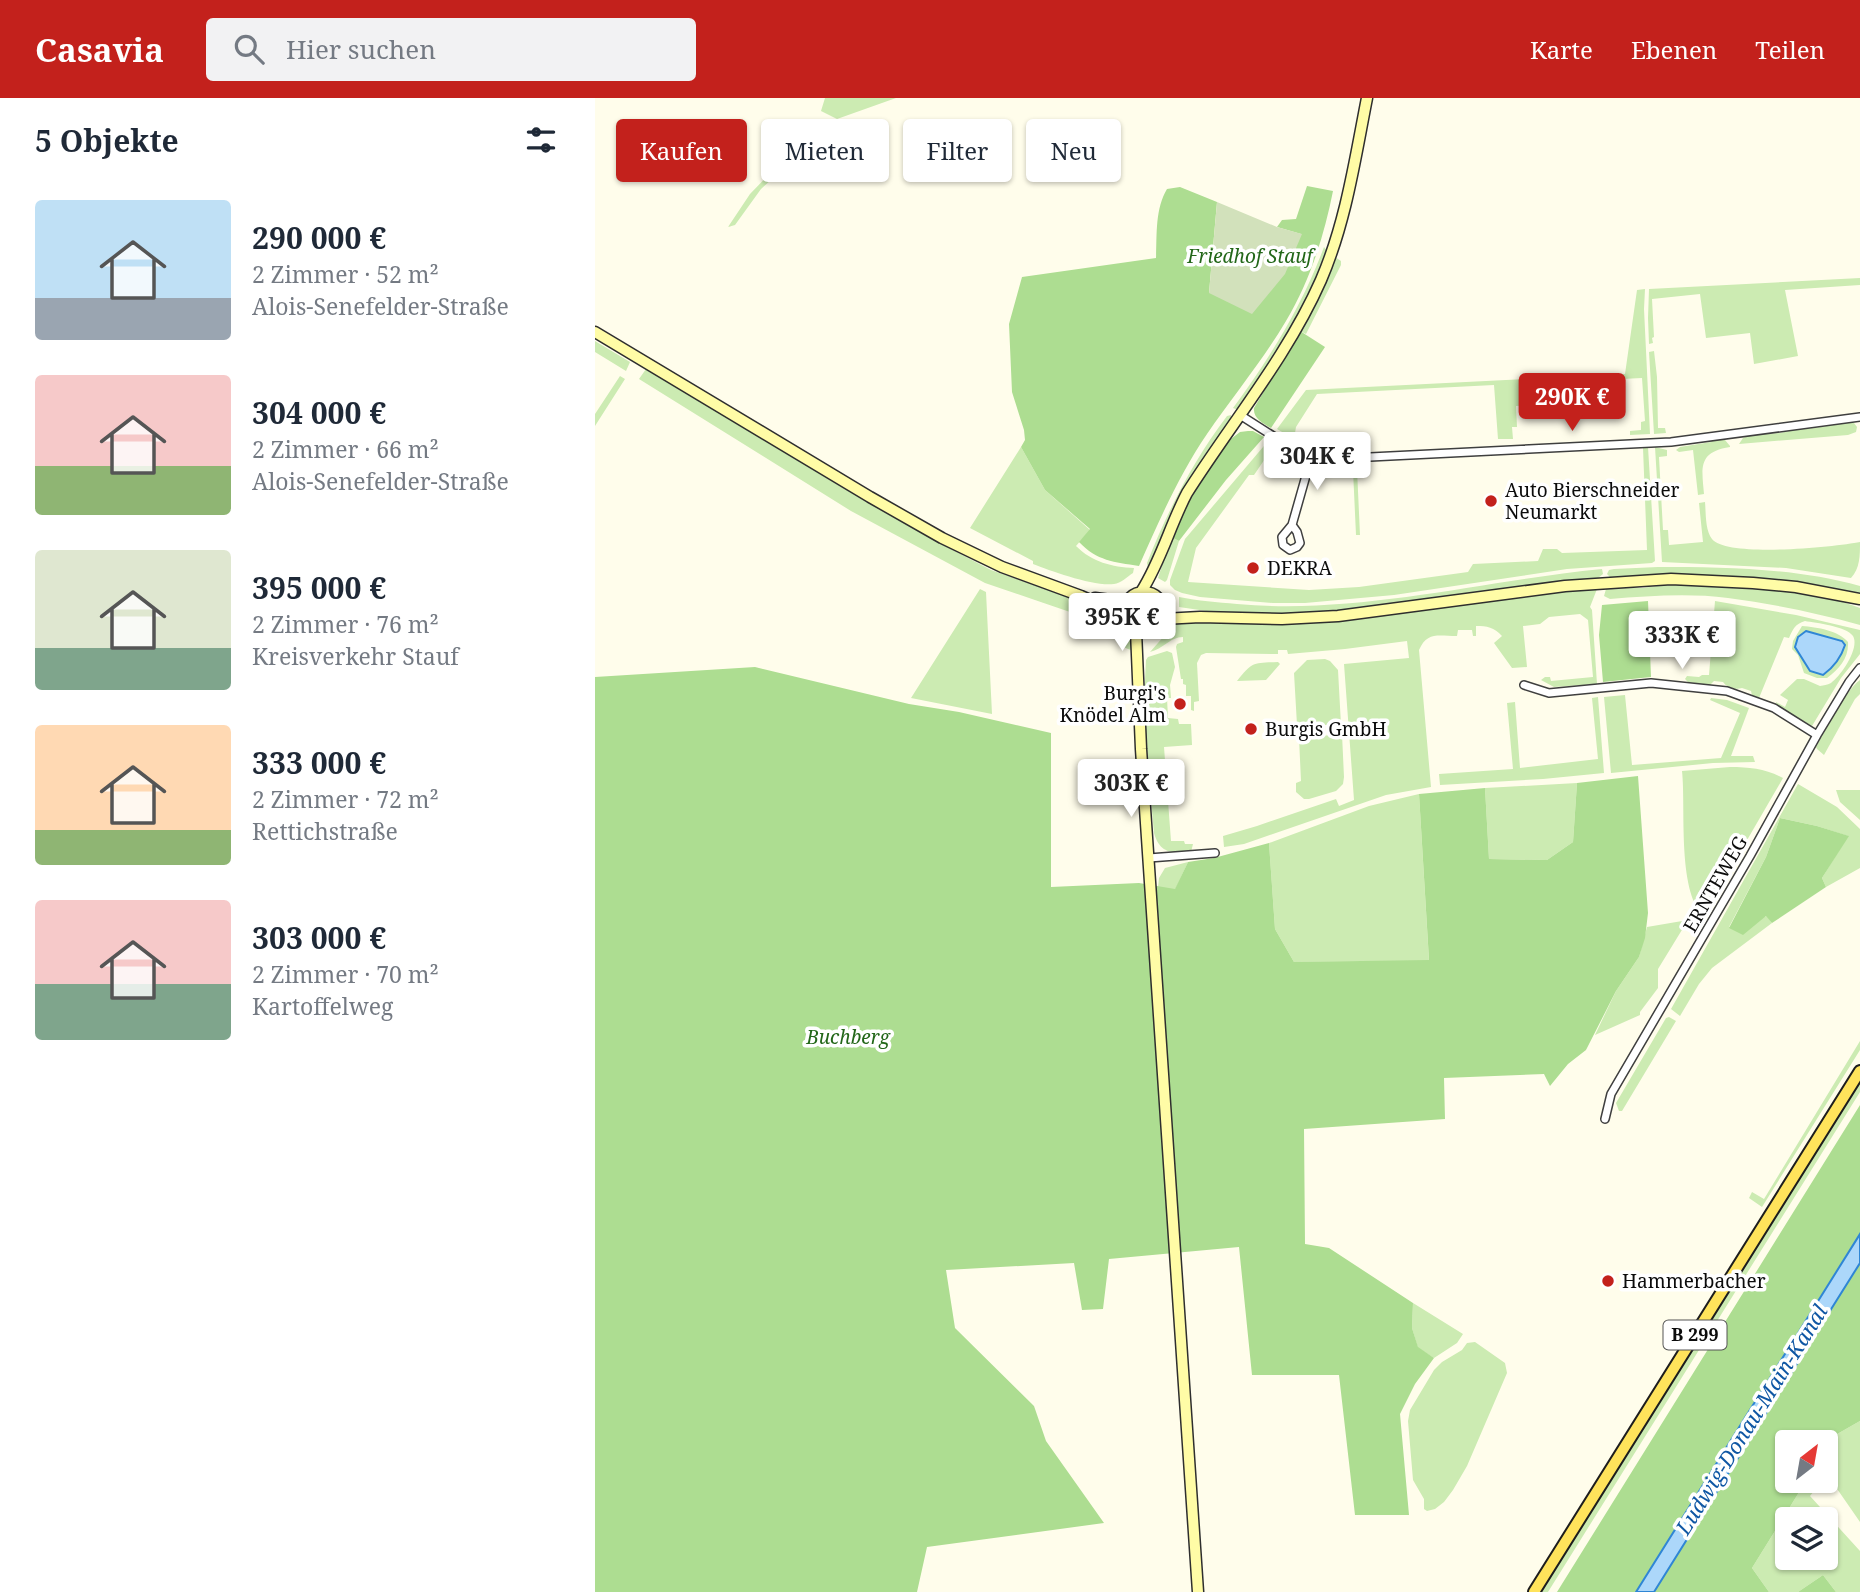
<!DOCTYPE html>
<html lang="de">
<meta charset="utf-8">
<style>
body{margin:0;font-family:"Noto Serif",serif;background:#f2f2f3;color:#1f2937;height:100vh;display:flex;flex-direction:column;font-size:26px;white-space:nowrap}
*{box-sizing:border-box;margin:0}
p{font-size:23px;color:#747a83}
.icon{flex:none;width:38px;height:38px;fill:none;stroke:currentColor;stroke-width:2;stroke-linecap:round;stroke-linejoin:round}
.map{position:relative;flex:1;overflow:hidden}
.sheet{display:flex;flex-direction:column;background:#fff;width:595px}
.sheet>*{flex:none}
.hud{position:absolute;left:21px;top:21px;width:665px;height:63px;display:flex;gap:14px}
.needle{width:46px;rotate:31deg}
.controls{position:absolute;left:1180px;top:1332px;display:grid;gap:14px}
.controls a{display:grid;place-items:center;width:63px;height:63px;border-radius:7px;background:#fff;box-shadow:0 2px 5px #0004;font-size:35px}
.price{position:absolute;translate:-50% -60px;padding:0 16px;border-radius:7px;background:#fff;color:#222;font-size:23px;line-height:46px;filter:drop-shadow(0 2px 4px #0008)}
.price::after{content:'';position:absolute;left:50%;top:42px;width:21px;height:16px;margin-left:-10px;background:inherit;clip-path:polygon(0 0,100% 0,50% 100%)}
.price.selected{background:#c3211c;color:#fff}
ul{padding:0;list-style:none}
li{display:flex;align-items:center;gap:21px;height:175px;padding:0 35px}
li span{display:grid;place-items:center;flex:none;width:196px;height:140px;border-radius:7px;color:#555}
li>.icon{margin-inline-start:auto}
span .icon{width:84px;height:84px;fill:#fffc;stroke-width:1}
li b{font-size:30px}
h2{display:flex;justify-content:space-between;align-items:center;height:84px;padding:0 35px;font-size:30px}
.pill{padding:0 24px;border-radius:7px;background:#fff;box-shadow:0 2px 5px #0004;font-size:24px;line-height:63px}
.pill.selected{background:#c3211c;color:#fff}
header{display:flex;align-items:center;gap:42px;box-sizing:border-box;height:98px;padding:0 35px;background:#c3211c;color:#fff}
header strong{font-size:33px}
nav{display:flex;gap:38px;margin-inline-start:auto;font-size:24px}
.search{width:490px;height:63px;background:#f2f2f3;display:flex;align-items:center;gap:18px;box-sizing:border-box;padding:0 24px;border-radius:7px;color:#747a83;font-size:26px}
main{display:flex;flex:1;min-height:0}
.map>svg:first-child{display:block}
.green{fill:#ccebb2;fill-rule:evenodd}
.forest{fill:#addd91}
.cemetery{fill:#d2e1bb}
.water{fill:#acd7fa;stroke:#2f86d5;stroke-width:2}
.lines{fill:none;stroke-linecap:round;stroke-linejoin:round}
.street-casing{stroke:#3f3f3f;stroke-width:10}
.secondary-casing{stroke:#2e2e2e;stroke-width:13}
.primary-casing{stroke:#1d1d1d;stroke-width:14}
.street{stroke:#fff;stroke-width:7}
.secondary{stroke:#fffca6;stroke-width:10}
.primary{stroke:#ffe35b;stroke-width:10}
.poi-dot{fill:#c3211c;stroke:#fff;stroke-width:2.5}
.labels{text-anchor:middle;stroke-width:7;stroke-linejoin:round;paint-order:stroke}
.shield{fill:#fff;stroke:#555;stroke-width:2}
.shield-label{font-size:18px;font-weight:bold;fill:#0c0c0c}
.park-label{font-size:19px;font-style:italic;fill:#236719;stroke:#fff}
.poi-label{font-size:19px;fill:#0c0c0c;stroke:#fff;text-anchor:start}
.street-label{font-size:19px;fill:#0c0c0c;stroke:#fff}
.water-label{font-size:21px;font-style:italic;fill:#0f57a4;stroke:#fff}
</style>
<header>
<strong>Casavia</strong>
<div class="search"><svg class="icon" aria-label="search" viewBox="0 0 24 24"><circle cx="10" cy="10" r="6"/><path d="M15 15l6 6"/></svg>Hier suchen</div>
<nav><a>Karte</a><a>Ebenen</a><a>Teilen</a></nav>
</header>
<main>
<section class="sheet">
<h2>5 Objekte<svg class="icon" aria-label="filters" viewBox="0 0 24 24"><path d="M4 7h16M4 17h16"/><circle cx="9" cy="7" r="2"/><circle cx="15" cy="17" r="2"/></svg></h2>
<ul>
<li><span style="background:linear-gradient(#bfe0f5 70%,#9aa5b1 0)"><svg class="icon" aria-label="home" viewBox="0 0 24 24"><path d="M3 11l9-7 9 7M6 9v11h12V9"/></svg></span><div><b>290 000 €</b><p>2 Zimmer · 52 m²</p><p>Alois-Senefelder-Straße</p></div></li>
<li><span style="background:linear-gradient(#f6c9c9 65%,#8fb573 0)"><svg class="icon" aria-label="home" viewBox="0 0 24 24"><path d="M3 11l9-7 9 7M6 9v11h12V9"/></svg></span><div><b>304 000 €</b><p>2 Zimmer · 66 m²</p><p>Alois-Senefelder-Straße</p></div></li>
<li><span style="background:linear-gradient(#dfe7d0 70%,#7fa58c 0)"><svg class="icon" aria-label="home" viewBox="0 0 24 24"><path d="M3 11l9-7 9 7M6 9v11h12V9"/></svg></span><div><b>395 000 €</b><p>2 Zimmer · 76 m²</p><p>Kreisverkehr Stauf</p></div></li>
<li><span style="background:linear-gradient(#ffd9b3 75%,#8fb573 0)"><svg class="icon" aria-label="home" viewBox="0 0 24 24"><path d="M3 11l9-7 9 7M6 9v11h12V9"/></svg></span><div><b>333 000 €</b><p>2 Zimmer · 72 m²</p><p>Rettichstraße</p></div></li>
<li><span style="background:linear-gradient(#f6c9c9 60%,#7fa58c 0)"><svg class="icon" aria-label="home" viewBox="0 0 24 24"><path d="M3 11l9-7 9 7M6 9v11h12V9"/></svg></span><div><b>303 000 €</b><p>2 Zimmer · 70 m²</p><p>Kartoffelweg</p></div></li>
</ul>
</section>
<div class="map">
<svg width="1265" height="1494" viewBox="0 0 1265 1494">
<rect width="100%" height="100%" fill="#fffdeb"/>
<path class="green" d="M 230,0 L 301,0 L 242,21 L 226,13 Z
M 177,55 L 195,65 L 166,91 L 140,127 L 133,129 L 155,96 L 178,72 L 175,62 Z
M 729,149 L 733,154 L 710,208 L 663,284 L 643,312 L 638,310 C 675,260 707,208 729,149 Z
M 740,159 L 746,163 L 746,167 L 711,236 L 705,233 Z
M 1265,180 L 1265,187 L 1190,192 L 1203,258 L 1159,266 L 1155,235 L 1111,240 L 1105,196 L 1057,201 L 1059,239 L 1057,240 L 1058,245 L 1054,246 L 1053,220 L 1054,191 Z
M 1050,191 L 1049,211 L 1055,336 L 1035,337 L 1035,333 L 1046,332 L 1046,324 L 1050,323 L 1047,280 L 946,285 L 947,316 L 944,316 L 943,307 L 921,308 L 922,329 L 917,329 L 918,341 L 903,341 L 899,287 L 722,296 L 701,329 L 699,341 L 682,331 L 711,292 L 1030,276 L 1042,192 Z
M 0,243 L 35,264 L 31,273 L 0,254 Z
M 1059,253 L 1062,279 L 1063,330 L 1070,330 L 1071,335 L 1059,336 L 1054,254 Z
M 51,271 L 295,417 L 352,449 L 396,472 L 509,512 L 507,525 L 390,485 L 256,413 L 44,281 Z
M 25,278 L 30,281 L 0,328 L 0,316 Z
M 636,317 L 636,321 L 553,470 L 552,465 C 573,412 598,363 632,318 Z
M 1248,325 L 1259,325 L 1262,329 L 1261,334 L 1253,337 L 1144,346 L 1148,340 L 1155,337 L 1185,335 L 1203,331 L 1220,330 Z
M 1117,341 L 1130,342 L 1135,348 L 1135,349 C 1102,354 1107,371 1109,396 L 1103,397 L 1098,352 L 1084,354 L 1081,352 L 1085,349 L 1116,344 Z
M 674,342 L 679,345 L 676,350 L 692,361 L 690,365 L 674,355 L 659,377 L 654,377 L 601,450 L 593,484 L 714,492 L 764,489 L 873,474 L 878,466 L 943,463 L 948,451 L 962,451 L 967,455 L 1052,452 L 1048,350 L 1053,349 L 1060,463 L 1057,465 L 972,471 L 799,497 L 710,505 L 678,505 L 605,499 L 587,495 L 580,492 L 575,487 L 575,482 L 590,441 Z
M 426,349 L 450,392 L 495,432 L 481,448 C 497,464 517,469 539,470 L 538,475 C 532,479 526,485 519,486 C 500,489 456,473 438,466 L 438,463 L 375,430 Z
M 1060,349 L 1072,352 L 1072,358 L 1064,359 L 1068,432 L 1073,432 L 1074,447 L 1108,444 L 1104,405 L 1110,404 C 1111,415 1110,432 1117,441 C 1132,460 1240,449 1265,444 C 1265,458 1265,470 1256,480 L 1191,470 L 1067,464 Z
M 756,364 L 760,367 L 762,371 L 765,437 L 761,437 L 758,372 L 732,373 L 718,371 L 721,367 L 724,366 Z
M 576,439 L 584,443 L 572,482 L 570,484 L 563,480 Z
M 1063,469 C 1129,469 1200,470 1265,488 L 1265,497 C 1182,478 1100,474 1015,479 L 1012,476 L 1014,472 L 1019,471 Z
M 1007,471 L 1008,476 L 1003,480 L 923,489 L 747,513 L 689,517 L 625,515 L 584,509 L 584,499 C 603,503 622,504 642,506 C 764,517 886,483 1007,471 Z
M 1083,485 C 1142,488 1209,488 1265,510 L 1265,527 C 1222,515 1178,506 1133,500 C 1094,495 1053,498 1015,501 L 1009,498 L 1011,491 L 1015,489 L 1048,490 Z
M 385,491 L 391,494 L 397,616 L 316,600 Z
M 980,491 L 1002,491 L 995,509 L 997,512 L 1002,586 L 959,589 L 946,582 L 950,579 L 955,579 L 956,583 L 998,579 L 993,522 L 985,516 L 954,519 L 945,526 L 928,528 L 932,569 L 917,570 L 899,545 L 907,538 C 899,529 892,528 881,528 L 881,538 L 878,538 L 877,532 L 863,532 L 862,538 C 844,538 832,533 824,552 L 836,689 L 791,697 L 649,746 L 629,749 L 628,738 L 662,728 L 741,701 L 744,708 L 759,702 L 749,566 L 814,560 L 812,543 L 750,551 L 693,556 L 692,552 L 683,552 L 683,556 L 611,555 L 606,557 L 602,565 L 604,603 L 599,604 L 599,613 L 596,612 L 596,598 L 591,598 L 591,587 L 588,586 L 588,581 L 586,581 L 581,549 L 582,546 L 588,544 L 588,539 C 575,539 568,551 555,554 L 578,528 L 580,522 L 652,526 L 699,526 L 766,519 Z
M535 513a14 14 0 1 1 28 0a14 14 0 1 1-28 0Z
M 1120,503 L 1201,517 L 1265,532 L 1265,556 L 1246,580 L 1217,628 L 1182,608 L 1181,604 L 1190,609 L 1193,602 L 1185,597 L 1202,581 L 1209,581 L 1225,588 C 1229,587 1232,587 1236,585 C 1246,578 1265,550 1258,538 C 1251,528 1221,525 1210,523 C 1200,526 1198,531 1194,540 L 1189,539 L 1164,600 L 1157,597 L 1156,593 L 1147,590 C 1141,592 1132,590 1128,584 L 1119,583 L 1115,587 L 1093,584 L 1090,581 L 1092,578 L 1104,579 L 1107,577 L 1114,577 Z
M 516,513 C 528,521 538,535 539,549 L 536,552 C 526,550 519,539 513,531 Z
M 1207,528 C 1222,529 1244,533 1253,544 C 1254,560 1244,571 1232,580 L 1222,580 L 1209,575 L 1203,557 L 1197,551 L 1198,543 Z
M 572,553 L 577,555 L 580,569 L 575,587 L 576,600 L 572,600 L 573,620 L 583,621 L 584,626 L 596,626 L 597,647 L 569,649 L 576,743 L 589,743 L 590,746 L 598,746 L 596,754 C 577,755 565,756 559,735 C 554,677 547,620 551,562 L 553,559 Z
M 730,561 L 735,563 L 743,572 L 746,627 L 702,627 L 699,575 L 712,562 Z
M 683,564 L 685,566 L 671,582 L 642,583 C 658,563 658,565 683,564 Z
M 1265,582 L 1265,596 L 1260,601 L 1229,657 L 1222,651 L 1221,649 C 1231,631 1250,593 1265,582 Z
M 1030,597 L 1037,667 L 1126,660 L 1145,615 L 1115,602 L 1116,600 L 1132,602 L 1154,610 L 1136,658 L 1158,658 L 1160,664 L 1118,665 L 1016,675 L 1009,599 Z
M 1003,599 L 1009,675 L 948,681 L 845,687 L 844,676 L 918,671 L 912,605 L 920,604 L 925,670 L 1003,661 L 997,600 Z
M 747,636 L 749,679 L 748,686 L 741,693 L 714,701 L 709,701 L 701,694 L 701,685 L 706,683 L 704,640 Z
M 1135,669 C 1155,669 1171,671 1188,680 L 1108,818 C 1082,791 1091,710 1087,673 Z
M 982,685 L 978,744 L 952,762 L 894,761 L 890,690 Z
M 1203,686 L 1242,709 L 1265,731 L 1265,770 L 1231,789 L 1227,780 L 1253,738 L 1222,728 L 1185,720 L 1171,759 L 1134,829 L 1172,818 L 1177,825 L 1117,870 L 1104,886 L 1085,918 L 1076,911 Z
M 1241,692 L 1265,692 L 1265,722 L 1245,704 Z
M 824,696 L 834,863 L 699,864 L 680,831 L 674,745 L 774,708 Z
M 593,764 L 580,792 L 563,789 L 564,780 L 570,770 Z
M 1093,822 L 1063,871 L 1063,890 L 1045,914 L 1045,917 L 1000,937 L 1021,893 L 1044,859 L 1052,829 Z
M 1074,919 L 1081,923 L 1027,1013 L 1024,1013 L 1021,1005 L 1071,920 Z
M 1265,943 L 1265,952 L 1167,1109 L 1154,1100 L 1157,1094 L 1169,1101 Z
M 1265,981 L 1265,994 L 953,1494 L 945,1494 Z
M 818,1205 L 868,1236 L 862,1245 L 839,1260 L 823,1250 L 817,1230 Z
M 880,1244 L 910,1265 L 912,1275 L 872,1368 L 858,1392 L 849,1404 L 840,1411 L 832,1413 L 829,1411 L 829,1401 L 818,1382 L 813,1323 L 815,1312 L 839,1272 L 847,1264 L 867,1252 L 872,1245 Z
M 1265,1323 L 1265,1424 L 1238,1385 L 1230,1382 L 1230,1351 L 1237,1339 Z
M 1211,1383 L 1227,1383 L 1215,1398 L 1265,1453 L 1265,1494 L 1241,1494 L 1228,1477 L 1203,1494 L 1174,1494 L 1157,1470 ZM 1192,1421 L 1230,1421 L 1230,1460 L 1192,1460 Z"/>
<path class="forest" d="M 712,88 L 738,93 C 729,138 715,183 691,223 C 668,262 638,298 612,336 C 584,377 564,423 544,468 C 519,464 502,463 484,444 L 495,431 L 450,392 L 426,349 L 430,342 L 429,332 L 417,294 L 414,226 L 427,179 L 561,160 C 562,137 560,111 572,91 L 585,89 L 622,104 L 614,195 L 706,136 L 682,129 L 687,122 L 701,121 Z
M 705,233 L 730,249 L 676,330 C 667,325 658,320 659,310 Z
M 653,333 L 658,333 L 669,339 L 631,382 L 584,443 L 576,439 L 593,403 L 610,374 L 632,344 L 645,334 Z
M 1053,503 L 1056,579 L 1008,584 L 1004,537 L 1007,507 Z
M 160,569 L 314,606 L 364,614 L 456,635 L 456,789 L 544,785 L 580,791 L 593,764 L 619,760 L 674,745 L 680,831 L 699,864 L 834,862 L 824,696 L 890,690 L 894,761 L 952,762 L 978,744 L 982,685 L 1043,678 L 1053,815 L 1050,840 L 1044,859 L 1021,893 L 991,952 L 973,966 L 955,988 L 949,976 L 849,980 L 850,1021 L 709,1031 L 710,1146 L 734,1150 L 818,1205 L 817,1230 L 823,1249 L 839,1260 L 820,1286 L 805,1316 L 814,1417 L 760,1417 L 744,1277 L 657,1277 L 644,1149 L 514,1161 L 508,1211 L 487,1212 L 479,1165 L 351,1172 L 360,1230 L 439,1308 L 451,1343 L 509,1425 L 332,1449 L 322,1494 L 0,1494 L 0,579 Z
M 1185,720 L 1222,728 L 1254,738 L 1227,780 L 1231,789 L 1177,825 L 1171,818 L 1148,837 L 1134,830 L 1171,759 Z
M 1265,1007 L 1265,1136 L 1041,1494 L 962,1494 Z
M 1265,1165 L 1265,1323 L 1237,1339 L 1230,1351 L 1230,1344 L 1192,1344 L 1192,1382 L 1211,1383 L 1157,1470 L 1174,1494 L 1059,1494 Z
M 1228,1477 L 1241,1494 L 1203,1494 Z"/>
<path class="cemetery" d="M 622,104 L 682,129 L 707,136 L 690,176 L 657,216 L 614,195 Z"/>
<path class="water" d="M 1211,533 L 1247,543 L 1250,547 C 1246,560 1239,569 1228,577 L 1215,573 L 1200,549 L 1203,539 Z
M 1265,1136 L 1265,1165 L 1059,1494 L 1041,1494 Z"/>
<g class="lines">
<defs>
<path id="street" d="M 645,317 L 708,357 L 716,360 L 735,361 L 1076,344 L 1265,319
M 697,427 L 702,434 L 705,445 L 702,449 L 695,452 L 688,447 L 687,439 L 697,427 L 716,360
M 929,587 L 954,595 L 1056,585 L 1132,593 L 1179,610 L 1222,637
M 554,760 L 620,755
M 1010,1021 L 1016,996 L 1155,758 L 1222,637 L 1254,584 L 1265,570"/>
<path id="secondary" d="M 0,234 L 275,399 L 347,440 L 407,469 L 486,498 L 529,517
M529 514a20 20 0 1 1 40 0a20 20 0 1 1-40 0Z
M 546,494 C 566,463 575,427 592,395 C 637,324 692,259 726,182 C 751,124 760,61 772,0
M 500,500 L 531,504
M 568,521 L 605,519 L 687,521 L 743,518 L 970,488 L 1076,481 L 1158,485 L 1201,489 L 1265,501
M 541,533 L 546,651 L 603,1494"/>
<path id="primary" d="M 939,1494 L 1265,973"/>
</defs>
<use href="#street" class="street-casing"/>
<use href="#secondary" class="secondary-casing"/>
<use href="#primary" class="primary-casing"/>
<use href="#street" class="street"/>
<use href="#secondary" class="secondary"/>
<use href="#primary" class="primary"/>
</g>
<g class="poi-dot">
<circle cx="896" cy="403" r="7"/>
<circle cx="658" cy="470" r="7"/>
<circle cx="585" cy="606" r="7"/>
<circle cx="656" cy="631" r="7"/>
<circle cx="1013" cy="1183" r="7"/>
</g>
<g class="labels">
<rect class="shield" x="1068.5" y="1222.5" width="63" height="29" rx="5"/>
<g class="shield-label">
<text x="1100" y="1243">B 299</text>
</g>
<g class="park-label">
<text x="655" y="165">Friedhof Stauf</text>
<text x="253" y="946">Buchberg</text>
</g>
<g class="poi-label">
<text x="910" y="399">Auto Bierschneider<tspan x="910" dy="22">Neumarkt</tspan></text>
<text x="672" y="477">DEKRA</text>
<text x="571" y="602" text-anchor="end">Burgi's<tspan x="571" dy="22">Knödel Alm</tspan></text>
<text x="670" y="638">Burgis GmbH</text>
<text x="1027" y="1190">Hammerbacher</text>
</g>
<g class="street-label">
<text transform="translate(1120 786) rotate(-60)" y="7">ERNTEWEG</text>
</g>
<g class="water-label">
<text transform="translate(1157 1322) rotate(-58)" y="7">Ludwig-Donau-Main-Kanal</text>
</g>
</g>
</svg>
<div class="controls">
<a><svg class="needle" viewBox="-14 -14 28 28"><path d="M0-13l5 13h-10z" fill="#e53935"/><path d="M0 13l5-13h-10z" fill="#747a83"/></svg></a>
<a><svg class="icon" aria-label="layers" viewBox="0 0 24 24"><path d="M12 4l9 5-9 5-9-5zM3 14l9 5 9-5"/></svg></a>
</div>
<b class="price selected" style="left:977px;top:335px">290K €</b>
<b class="price" style="left:722px;top:394px">304K €</b>
<b class="price" style="left:527px;top:555px">395K €</b>
<b class="price" style="left:1087px;top:573px">333K €</b>
<b class="price" style="left:536px;top:721px">303K €</b>
<div class="hud">
<a class="pill selected">Kaufen</a>
<a class="pill">Mieten</a>
<a class="pill">Filter</a>
<a class="pill">Neu</a>
</div>
</div>
</main>
